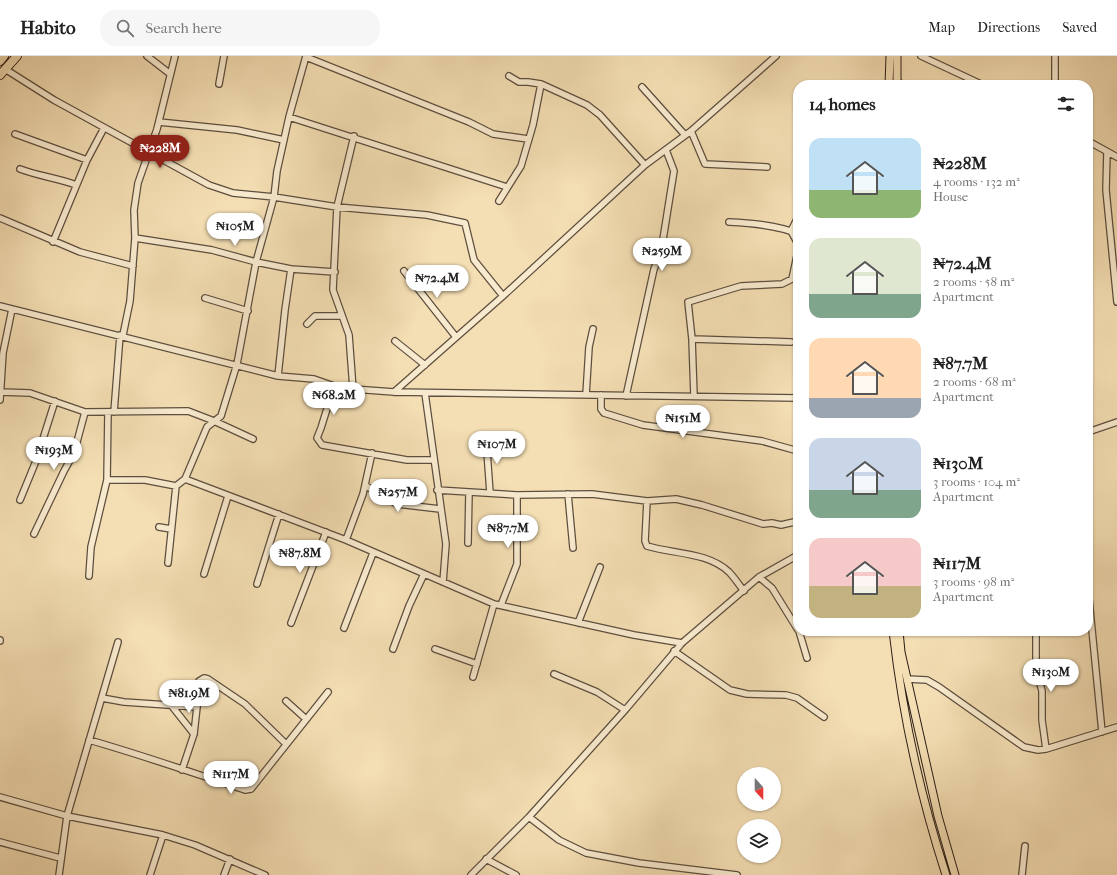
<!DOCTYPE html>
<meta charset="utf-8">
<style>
body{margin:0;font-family:"IM FELL French Canon",serif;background:#f6f6f6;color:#222;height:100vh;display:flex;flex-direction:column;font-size:15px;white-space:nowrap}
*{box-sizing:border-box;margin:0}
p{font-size:13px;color:#767676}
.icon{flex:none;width:22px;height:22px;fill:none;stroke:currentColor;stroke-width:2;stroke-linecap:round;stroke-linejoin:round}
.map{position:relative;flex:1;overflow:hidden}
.details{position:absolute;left:793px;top:24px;width:300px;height:556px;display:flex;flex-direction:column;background:#fff;border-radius:16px;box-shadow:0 1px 3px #0004}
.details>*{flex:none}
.needle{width:26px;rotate:159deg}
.fabs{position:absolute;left:737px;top:711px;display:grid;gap:8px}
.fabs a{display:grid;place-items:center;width:44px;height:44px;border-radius:50%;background:#fff;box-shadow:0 1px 3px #0004;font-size:20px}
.price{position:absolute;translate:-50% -34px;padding:0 9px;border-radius:14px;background:#fff;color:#222;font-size:13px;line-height:26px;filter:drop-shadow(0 1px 2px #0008)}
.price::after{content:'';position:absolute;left:50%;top:24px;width:12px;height:9px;margin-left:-6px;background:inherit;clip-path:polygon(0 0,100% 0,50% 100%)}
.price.current{background:#8f2418;color:#fff}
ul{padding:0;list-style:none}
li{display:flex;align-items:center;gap:12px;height:100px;padding:0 16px}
li span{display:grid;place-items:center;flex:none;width:112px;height:80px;border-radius:12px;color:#555}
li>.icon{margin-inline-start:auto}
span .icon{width:48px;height:48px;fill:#fffc;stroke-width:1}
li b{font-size:17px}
h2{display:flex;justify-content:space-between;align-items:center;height:48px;padding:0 16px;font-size:17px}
header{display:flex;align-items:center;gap:24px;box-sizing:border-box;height:56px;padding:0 20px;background:#fff;border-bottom:1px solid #e0e0e0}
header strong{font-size:19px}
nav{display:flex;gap:22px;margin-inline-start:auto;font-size:14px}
.search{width:280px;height:36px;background:#f6f6f6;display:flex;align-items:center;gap:10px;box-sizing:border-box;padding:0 14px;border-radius:16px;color:#767676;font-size:15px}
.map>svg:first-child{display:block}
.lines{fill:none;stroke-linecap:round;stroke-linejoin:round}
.minor-casing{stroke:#5d4e3e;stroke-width:8}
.major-casing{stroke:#2b1e17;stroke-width:9}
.highway-casing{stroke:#2b1e17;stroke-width:10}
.minor{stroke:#f8eace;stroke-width:5.5}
.major{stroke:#f4deb3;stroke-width:7}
.highway{stroke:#f4deb3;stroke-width:8}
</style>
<header>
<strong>Habito</strong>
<div class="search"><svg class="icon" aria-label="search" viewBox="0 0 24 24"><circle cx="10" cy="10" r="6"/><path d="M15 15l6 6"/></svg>Search here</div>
<nav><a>Map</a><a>Directions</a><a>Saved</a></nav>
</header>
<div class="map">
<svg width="1117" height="819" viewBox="0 0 1117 819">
<rect width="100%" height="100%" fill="#f4deb3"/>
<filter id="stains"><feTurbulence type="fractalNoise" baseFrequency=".005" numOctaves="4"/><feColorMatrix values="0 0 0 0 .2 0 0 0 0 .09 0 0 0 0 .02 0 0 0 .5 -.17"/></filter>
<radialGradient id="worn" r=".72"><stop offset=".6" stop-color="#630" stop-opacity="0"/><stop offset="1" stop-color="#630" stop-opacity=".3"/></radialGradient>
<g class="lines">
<defs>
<path id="minor" d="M 147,0 L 169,17
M 921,0 L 983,29
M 1055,0 L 1055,29
M 306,1 L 469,66 L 493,78 L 528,83
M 5,13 L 54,44 L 209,129 L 233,137 L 274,141 L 337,151 L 427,159 L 465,167 L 474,204 L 503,240
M 509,20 L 519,26 L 528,26 L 541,28 L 587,49 L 600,59 L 645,109
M 897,26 L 905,29
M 219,28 L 224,0
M 642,31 L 685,79
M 289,61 L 507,131
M 159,66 L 237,74 L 284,84
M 691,75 L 705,108 L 767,111
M 15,78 L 87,104
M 1088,85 L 1117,101
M 1107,96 L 1106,134 L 1117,246
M 20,113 C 38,120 58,122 76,129
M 499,145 L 521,110 L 533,69 L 541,28
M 0,162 L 80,196 L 133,210
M 729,166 C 751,167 778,169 798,178
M 791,175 L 798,161
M 791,175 L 798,188
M 135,182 L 212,194 L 256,206 L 291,213 L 335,216
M 53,186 L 87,104 L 104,72
M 404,215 L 456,281
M 205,242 L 248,255
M 0,250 L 278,320 L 314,323 L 334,330 L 353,333 L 394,336 L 798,342
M 307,268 L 315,260 L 342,260
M 123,279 L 130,245 L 135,182 L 134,154 L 138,127 L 157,73 L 175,0
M 692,283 L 791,286
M 395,285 L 425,309
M 278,320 L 285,254 L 291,213
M 334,330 L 321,372 L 317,382 L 322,389 L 407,404 L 434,404
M 353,333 L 349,279 L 333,234 L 337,151 L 354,80
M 0,336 L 30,337 L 85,356 L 188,355 L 214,365 L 253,383
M 394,336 L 503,240 L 645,109 L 691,75 L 776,0
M 425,337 L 446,488 L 443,526
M 586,339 L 589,291 L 593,273
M 601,339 L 601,353 L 604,357 L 643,369 L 762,385 L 798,395
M 626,340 L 654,213 L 661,196 L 673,121 L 674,115 L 666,94
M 694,340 L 692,283 L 688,246 L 741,230 L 782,228 L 792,223 L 798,195
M 0,344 L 3,297 L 12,253
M 114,356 L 120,279
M 1088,376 L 1117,366
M 486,382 L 490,437
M 185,423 L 346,484 L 494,548 L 634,579 L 682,587
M 107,424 L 145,424 L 176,430
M 366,430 L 397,448 L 440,453
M 437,434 L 517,439 L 592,438 L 647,445 L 676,443 L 702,449 L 763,468 L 772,467 L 781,469 L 794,466 L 798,469
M 568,438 L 573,492
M 20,444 L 36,405 L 55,345
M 647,445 L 645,485 L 647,490 C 673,498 708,496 729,516 C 734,521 739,529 744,535
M 159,471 L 171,473
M 34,478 L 64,415 L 74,397 L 85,356
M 346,484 L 363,438 L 372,397
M 468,487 L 469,436
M 168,507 L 176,430 L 185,423 L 207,371 L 221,360 L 237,308 L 256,206 L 274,141 L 277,115 L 289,61 L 306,0
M 204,518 L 228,440
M 89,520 L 91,491 L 107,424 L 108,356
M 759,521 L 772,532 L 798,574
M 257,528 L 279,458
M 1088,533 L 1102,676
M 501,549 L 517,508 L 517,439
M 291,567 L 326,476
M 578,567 L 600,511
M 344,572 L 373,497
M 799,575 L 807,602
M 1036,575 L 1036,613 L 1042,635 L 1042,664 L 1046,693
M 0,585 L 0,584
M 393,593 L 409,550 L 424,518
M 435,593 L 477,608
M 674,595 L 730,634 L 747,638 L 786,639 L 797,642 L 824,661
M 554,618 L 597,636 L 625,654
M 473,621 L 494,548
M 907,623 L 927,624 L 939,631 L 1024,691 L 1038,694 L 1046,693 L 1117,671
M 102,642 L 124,646 L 197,651 L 199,625 L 204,622 L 208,623 L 245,648 L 286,688
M 286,645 L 306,663
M 171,649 L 194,678
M 89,684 C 142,699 193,717 245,734 L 251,733 L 328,636
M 182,714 L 194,678 L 197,651
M 0,741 L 67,760 L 163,779 L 195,789 L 265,819
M 529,761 L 559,784 L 586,797 L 639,807 L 737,819
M 0,786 L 60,802
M 486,803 L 516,819
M 59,819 L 67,760 L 118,586
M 150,819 L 163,779
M 224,819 L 230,803
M 471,819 L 529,761 L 626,653 L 682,587 L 759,521 L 798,499
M 1022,819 L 1025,790"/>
<path id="major" d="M 889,29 L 890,0
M 897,29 L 897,0
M 893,575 C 902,655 921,742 946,819
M 899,575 L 901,596 L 938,760 L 955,819"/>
<path id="highway" d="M 0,5 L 4,0
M 0,19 L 17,0"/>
</defs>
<use href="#minor" class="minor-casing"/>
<use href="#major" class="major-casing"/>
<use href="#highway" class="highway-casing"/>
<use href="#minor" class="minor"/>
<use href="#major" class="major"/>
<use href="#highway" class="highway"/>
</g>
<rect width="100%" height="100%" filter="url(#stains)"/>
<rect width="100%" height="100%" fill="url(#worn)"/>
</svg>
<div class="fabs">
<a><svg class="needle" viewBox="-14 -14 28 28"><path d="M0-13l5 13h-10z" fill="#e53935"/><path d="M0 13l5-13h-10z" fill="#767676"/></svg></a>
<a><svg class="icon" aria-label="layers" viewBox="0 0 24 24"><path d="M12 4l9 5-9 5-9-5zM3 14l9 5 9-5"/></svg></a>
</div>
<b class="price current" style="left:160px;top:113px">₦228M</b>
<b class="price" style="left:235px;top:191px">₦105M</b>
<b class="price" style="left:662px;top:216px">₦259M</b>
<b class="price" style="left:437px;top:243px">₦72.4M</b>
<b class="price" style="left:334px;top:360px">₦68.2M</b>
<b class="price" style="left:683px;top:383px">₦151M</b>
<b class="price" style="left:497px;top:409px">₦107M</b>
<b class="price" style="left:54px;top:415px">₦193M</b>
<b class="price" style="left:398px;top:457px">₦257M</b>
<b class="price" style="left:508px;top:493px">₦87.7M</b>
<b class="price" style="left:300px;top:518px">₦87.8M</b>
<b class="price" style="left:1051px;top:637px">₦130M</b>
<b class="price" style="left:189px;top:658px">₦81.9M</b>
<b class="price" style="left:231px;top:739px">₦117M</b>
<section class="details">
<h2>14 homes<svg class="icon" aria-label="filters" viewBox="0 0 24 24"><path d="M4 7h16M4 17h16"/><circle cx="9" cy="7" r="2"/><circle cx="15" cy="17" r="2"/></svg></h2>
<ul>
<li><span style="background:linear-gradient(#bfe0f5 65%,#8fb573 0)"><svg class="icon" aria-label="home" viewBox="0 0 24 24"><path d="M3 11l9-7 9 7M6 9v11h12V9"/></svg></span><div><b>₦228M</b><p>4 rooms · 132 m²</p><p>House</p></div></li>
<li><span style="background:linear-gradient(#dfe7d0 70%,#7fa58c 0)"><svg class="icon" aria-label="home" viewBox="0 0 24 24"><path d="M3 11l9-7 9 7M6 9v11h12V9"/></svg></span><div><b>₦72.4M</b><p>2 rooms · 58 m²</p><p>Apartment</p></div></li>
<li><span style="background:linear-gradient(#ffd9b3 75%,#9aa5b1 0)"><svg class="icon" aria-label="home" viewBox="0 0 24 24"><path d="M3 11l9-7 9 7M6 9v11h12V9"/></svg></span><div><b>₦87.7M</b><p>2 rooms · 68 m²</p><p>Apartment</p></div></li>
<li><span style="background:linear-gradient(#c9d6e8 65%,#7fa58c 0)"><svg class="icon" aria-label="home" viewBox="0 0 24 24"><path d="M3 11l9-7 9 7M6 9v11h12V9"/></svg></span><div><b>₦130M</b><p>3 rooms · 104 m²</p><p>Apartment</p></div></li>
<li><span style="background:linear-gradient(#f6c9c9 60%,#c2b280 0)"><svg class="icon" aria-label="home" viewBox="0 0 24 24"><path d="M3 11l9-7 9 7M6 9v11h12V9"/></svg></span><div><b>₦117M</b><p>3 rooms · 98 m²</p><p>Apartment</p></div></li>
</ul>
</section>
</div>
